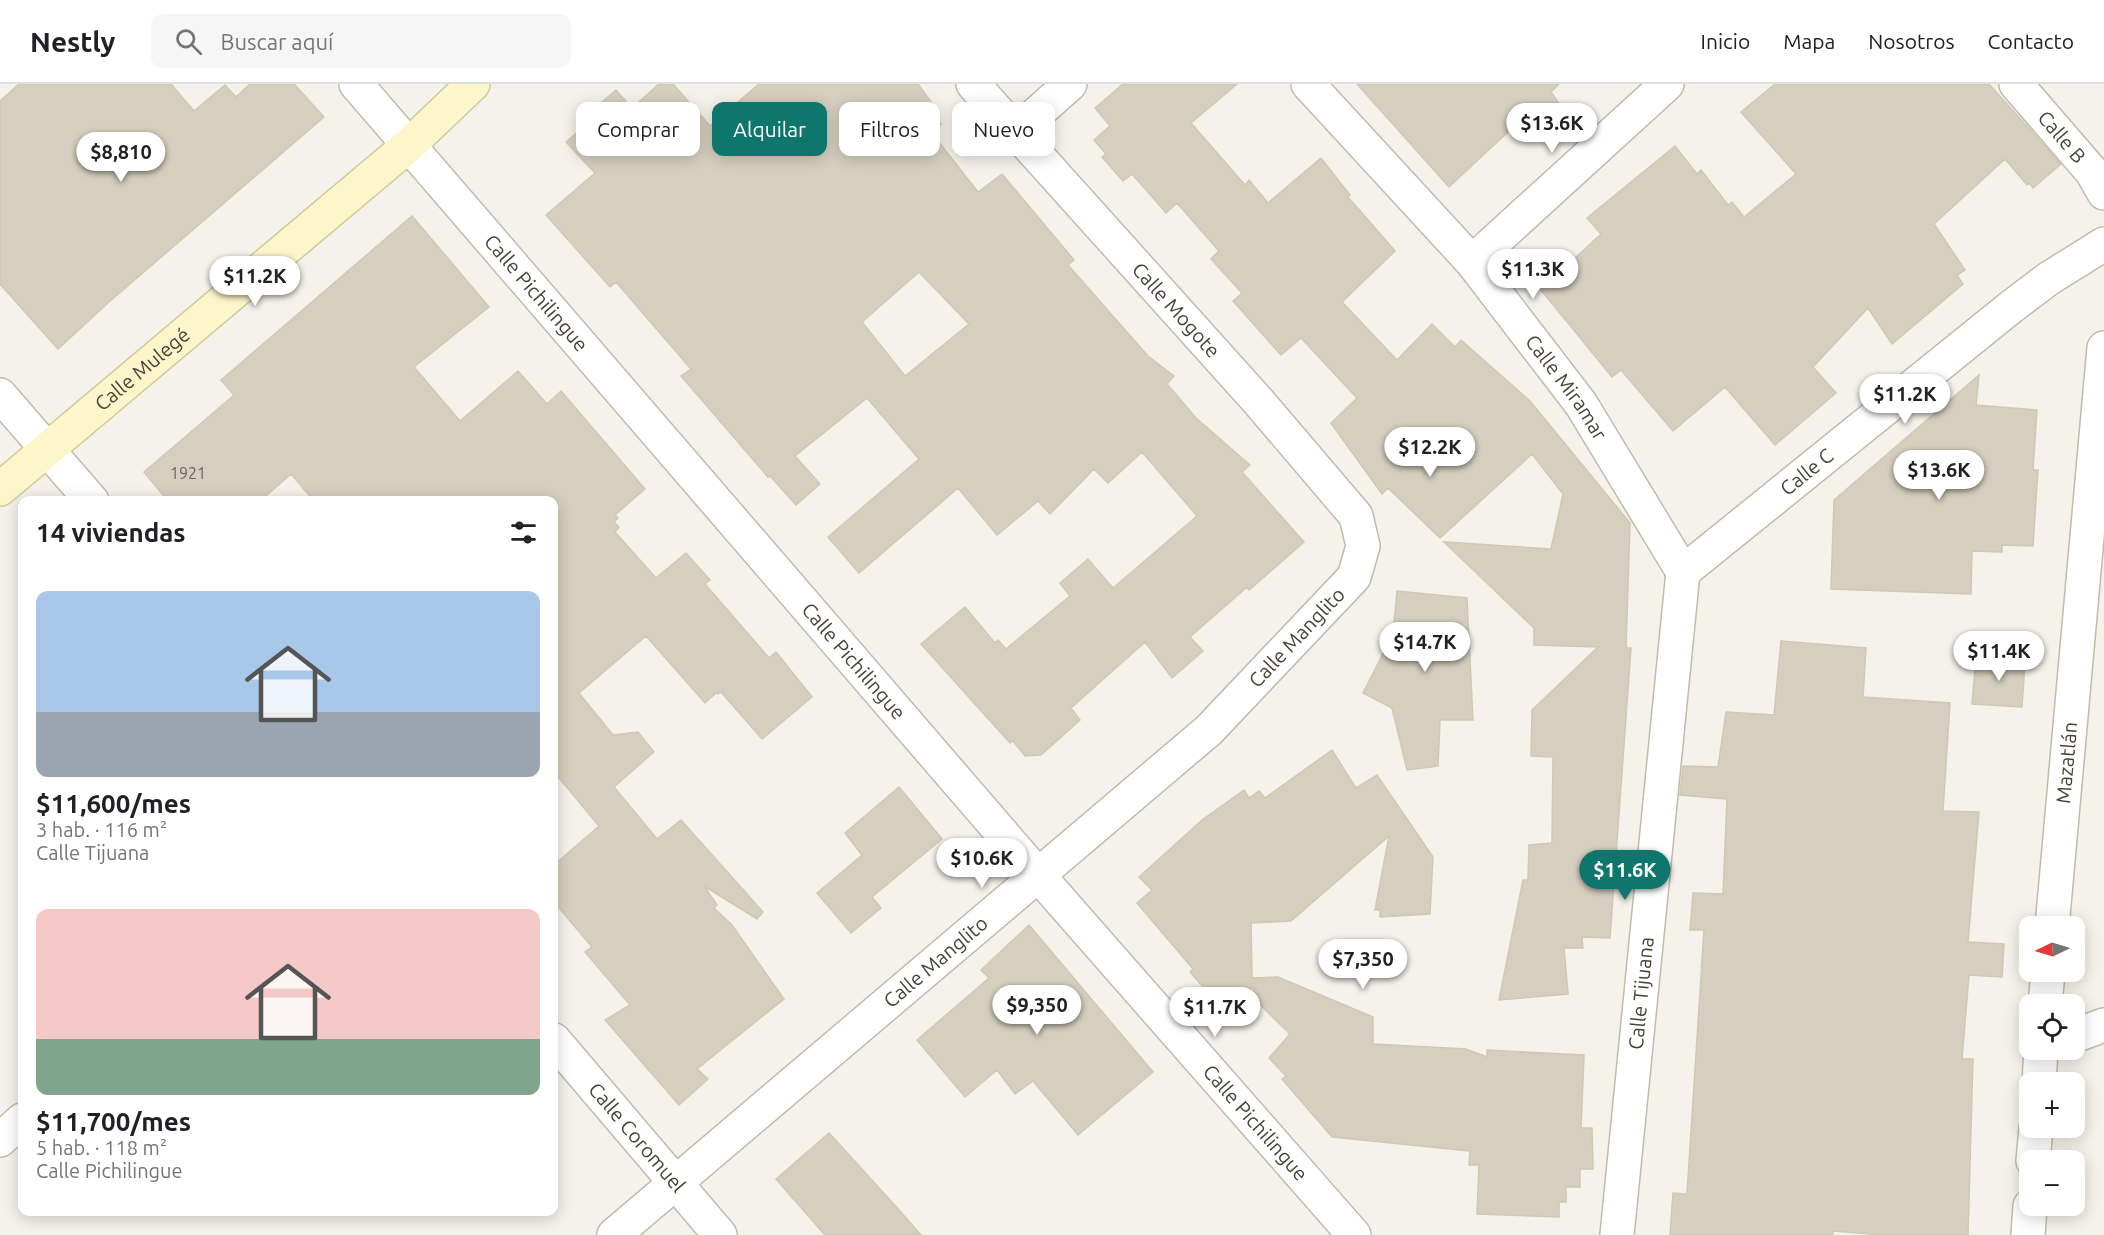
<!DOCTYPE html>
<html lang="es">
<meta charset="utf-8">
<style>
body{margin:0;font-family:Ubuntu,sans-serif;background:#f6f6f6;color:#202124;height:100vh;display:flex;flex-direction:column;font-size:22px;white-space:nowrap}
*{box-sizing:border-box;margin:0}
p{font-size:20px;color:#757577}
.icon{flex:none;width:33px;height:33px;fill:none;stroke:currentColor;stroke-width:2;stroke-linecap:round;stroke-linejoin:round}
.map{position:relative;flex:1;overflow:hidden}
.side{position:absolute;left:18px;top:412px;width:540px;height:720px;display:flex;flex-direction:column;background:#fff;border-radius:12px;box-shadow:0 3px 15px #0003}
.side>*{flex:none}
.hud{position:absolute;left:576px;top:18px;width:570px;height:54px;display:flex;gap:12px}
.needle{width:39px;rotate:265deg}
.buttons{position:absolute;left:2019px;top:832px;display:grid;gap:12px}
.buttons a{display:grid;place-items:center;width:66px;height:66px;border-radius:12px;background:#fff;box-shadow:0 3px 15px #0003;font-size:30px}
.price{position:absolute;translate:-50% -51px;padding:0 14px;border-radius:21px;background:#fff;color:#222;font-size:20px;line-height:39px;filter:drop-shadow(0 2px 3px #0008)}
.price::after{content:'';position:absolute;left:50%;top:36px;width:18px;height:14px;margin-left:-9px;background:inherit;clip-path:polygon(0 0,100% 0,50% 100%)}
.price.selected{background:#0f766e;color:#fff}
ul{padding:0;list-style:none}
li{display:grid;align-content:center;gap:12px;height:318px;padding:0 18px}
li span{display:grid;place-items:center;height:186px;border-radius:12px;color:#555}
li>.icon{margin-inline-start:auto}
span .icon{width:108px;height:108px;fill:#fffc;stroke-width:1}
li b{font-size:26px}
h2{display:flex;justify-content:space-between;align-items:center;height:72px;padding:0 18px;font-size:26px}
.tag{padding:0 21px;border-radius:12px;background:#fff;box-shadow:0 3px 15px #0003;font-size:21px;line-height:54px}
.tag.selected{background:#0f766e;color:#fff}
header{display:flex;align-items:center;gap:36px;box-sizing:border-box;height:84px;padding:0 30px;background:#fff;border-bottom:2px solid #e0e0e0}
header strong{font-size:28px}
nav{display:flex;gap:33px;margin-inline-start:auto;font-size:21px}
.search{width:420px;height:54px;background:#f6f6f6;display:flex;align-items:center;gap:15px;box-sizing:border-box;padding:0 21px;border-radius:12px;color:#757577;font-size:22px}
.map>svg:first-child{display:block}
.building{fill:#d6cfbf;stroke:#d0c8b3;stroke-width:1.5;fill-rule:evenodd}
.lines{fill:none;stroke-linecap:round;stroke-linejoin:round}
.street-casing{stroke:#c0bbac;stroke-width:36}
.secondary-casing{stroke:#d3c99a;stroke-width:36}
.street{stroke:#fff;stroke-width:33}
.secondary{stroke:#fdf6cb;stroke-width:33}
.labels{text-anchor:middle;stroke-width:4.5;stroke-linejoin:round;paint-order:stroke}
.number-label{font-size:16px;fill:#6c665a}
.street-label{font-size:20px;fill:#484338;stroke:#fff}
</style>
<header>
<strong>Nestly</strong>
<div class="search"><svg class="icon" aria-label="search" viewBox="0 0 24 24"><circle cx="10" cy="10" r="6"/><path d="M15 15l6 6"/></svg>Buscar aquí</div>
<nav><a>Inicio</a><a>Mapa</a><a>Nosotros</a><a>Contacto</a></nav>
</header>
<div class="map">
<svg width="2104" height="1151" viewBox="0 0 2104 1151">
<rect width="100%" height="100%" fill="#f4f2ea"/>
<path class="building" d="M 19,0 L 171,0 L 194,27 L 225,1 L 236,13 L 250,0 L 294,0 L 324,33 L 109,218 L 58,265 L 0,200 L 0,17 Z
M 659,0 L 673,0 L 710,42 L 759,0 L 918,0 L 934,22 L 930,25 L 941,40 L 931,48 L 978,108 L 1002,90 L 1074,176 L 1068,181 L 1148,272 L 1174,292 L 1167,300 L 1196,334 L 1250,381 L 1242,388 L 1304,458 L 1249,506 L 1247,503 L 1190,553 L 1203,567 L 1172,594 L 1145,558 L 1071,624 L 1080,636 L 1041,671 L 1025,672 L 1013,657 L 1010,659 L 921,560 L 965,523 L 995,559 L 998,556 L 1006,565 L 1070,512 L 1060,499 L 1088,475 L 1113,504 L 1197,432 L 1142,368 L 1108,399 L 1094,385 L 1050,430 L 1038,417 L 997,451 L 958,404 L 859,489 L 828,453 L 919,375 L 867,314 L 795,372 L 820,400 L 796,421 L 770,392 L 768,393 L 681,292 L 691,285 L 616,198 L 610,203 L 546,131 L 595,89 L 566,58 L 587,40 L 583,35 L 616,6 L 632,24 ZM 919,188 L 969,240 L 905,292 L 862,238 Z
M 1123,0 L 1237,0 L 1191,39 L 1245,101 L 1249,96 L 1268,119 L 1321,74 L 1350,111 L 1348,113 L 1395,167 L 1342,218 L 1397,276 L 1432,240 L 1455,263 L 1461,256 L 1530,317 L 1630,439 L 1626,564 L 1631,564 L 1610,854 L 1582,853 L 1583,864 L 1564,864 L 1568,910 L 1499,916 L 1523,796 L 1528,796 L 1529,761 L 1552,759 L 1553,673 L 1531,672 L 1532,626 L 1598,563 L 1534,561 L 1534,544 L 1444,458 L 1551,465 L 1563,410 L 1532,370 L 1440,454 L 1388,404 L 1382,410 L 1331,339 L 1357,314 L 1301,254 L 1281,271 L 1233,217 L 1242,209 L 1211,175 L 1219,167 L 1177,119 L 1166,129 L 1132,90 L 1123,97 L 1102,73 L 1106,70 L 1094,56 L 1110,42 L 1095,24 Z
M 1357,0 L 1559,0 L 1551,8 L 1565,28 L 1538,50 L 1524,33 L 1449,103 Z
M 1775,0 L 1989,0 L 2061,80 L 2033,104 L 2029,99 L 2027,101 L 2005,75 L 1934,140 L 1965,186 L 1957,191 L 1963,200 L 1892,260 L 1868,224 L 1813,283 L 1836,309 L 1775,361 L 1725,303 L 1673,347 L 1621,286 L 1612,293 L 1541,206 L 1601,150 L 1587,134 L 1675,62 L 1697,90 L 1701,86 L 1728,121 L 1732,118 L 1744,133 L 1796,90 L 1741,28 Z
M 412,132 L 489,223 L 414,283 L 460,337 L 518,287 L 547,320 L 561,307 L 645,405 L 615,431 L 618,434 L 614,438 L 619,443 L 615,448 L 656,494 L 686,469 L 710,496 L 705,500 L 769,574 L 776,568 L 812,613 L 762,655 L 721,608 L 718,610 L 717,608 L 705,619 L 646,552 L 579,609 L 613,651 L 638,648 L 654,668 L 614,703 L 657,755 L 681,736 L 763,828 L 757,835 L 704,802 L 717,821 L 714,824 L 732,841 L 784,915 L 697,985 L 708,995 L 679,1021 L 605,936 L 630,921 L 585,868 L 592,863 L 554,818 L 554,781 L 599,742 L 554,688 L 554,417 L 314,417 L 291,390 L 260,417 L 168,417 L 144,388 L 234,311 L 221,296 Z
M 1979,291 L 1976,321 L 2037,326 L 2033,386 L 2038,386 L 2033,462 L 2002,461 L 2002,468 L 1972,467 L 1971,510 L 1831,505 L 1834,416 Z
M 1397,507 L 1467,514 L 1473,636 L 1440,636 L 1438,682 L 1407,686 L 1392,624 L 1363,609 L 1393,550 Z
M 1781,557 L 1866,564 L 1863,613 L 1950,619 L 1943,727 L 1979,728 L 1968,858 L 2004,860 L 2002,893 L 1969,891 L 1962,975 L 1973,975 L 1968,1151 L 1883,1151 L 1833,1147 L 1833,1151 L 1670,1151 L 1673,1109 L 1687,1110 L 1704,846 L 1690,846 L 1693,809 L 1723,810 L 1727,715 L 1680,711 L 1683,682 L 1718,683 L 1726,628 L 1774,631 Z
M 1976,573 L 2025,577 L 2022,623 L 1972,620 Z
M 1332,666 L 1356,704 L 1377,691 L 1433,773 L 1430,830 L 1380,833 L 1380,826 L 1375,826 L 1389,752 L 1291,837 L 1251,839 L 1252,894 L 1278,893 L 1373,933 L 1373,960 L 1466,965 L 1487,973 L 1487,966 L 1584,971 L 1581,1044 L 1592,1044 L 1593,1085 L 1580,1085 L 1580,1103 L 1566,1103 L 1566,1118 L 1559,1118 L 1559,1133 L 1477,1130 L 1479,1081 L 1469,1081 L 1470,1067 L 1332,1053 L 1282,995 L 1286,992 L 1269,974 L 1290,950 L 1245,906 L 1223,926 L 1190,888 L 1193,885 L 1137,819 L 1152,806 L 1139,793 L 1202,736 L 1244,706 L 1249,714 L 1259,707 L 1265,714 Z
M 899,703 L 942,755 L 872,813 L 881,824 L 851,849 L 817,809 L 862,771 L 845,749 Z
M 1029,841 L 1153,988 L 1078,1051 L 1033,997 L 1015,1010 L 997,986 L 965,1013 L 917,956 L 989,894 L 981,886 Z
M 829,1049 L 891,1117 L 921,1151 L 825,1151 L 776,1095 Z"/>
<g class="lines">
<defs>
<g id="street">
<path id="s1" d="M 356,0 L 1038,791 L 1354,1151"/>
<path id="s2" d="M 1308,0 L 1472,178 L 1581,320 L 1683,488"/>
<path id="s3" d="M 2016,0 L 2092,88 L 2104,109"/>
<path d="M 1016,48 L 1070,0"/>
<path d="M 1472,178 L 1667,0"/>
<path d="M 0,311 L 92,417"/>
<path id="s4" d="M 1683,488 L 2011,223 L 2048,195 L 2104,160"/>
<path id="s5" d="M 2052,843 L 2104,264"/>
<path d="M 2045,921 L 2048,888"/>
<path d="M 2074,952 L 2104,941"/>
<path id="s6" d="M 554,956 L 720,1151"/>
<path d="M 2039,999 L 2041,966"/>
<path d="M 0,1056 L 22,1036"/>
<path d="M 2033,1077 L 2036,1044"/>
<path id="s7" d="M 614,1151 L 1209,646 L 1354,493 L 1363,462 L 1356,432 L 1258,317 L 973,0"/>
<path id="s8" d="M 1617,1151 L 1683,488"/>
<path d="M 2028,1151 L 2030,1122"/>
</g>
<g id="secondary">
<path id="s9" d="M 0,405 L 409,61 L 473,0"/>
</g>
</defs>
<use href="#street" class="street-casing"/>
<use href="#secondary" class="secondary-casing"/>
<use href="#street" class="street"/>
<use href="#secondary" class="secondary"/>
</g>
<g class="labels">
<g class="number-label">
<text x="188" y="395">1921</text>
</g>
<g class="street-label">
<text dy="7" stroke="none"><textPath href="#s3" startOffset="70">Calle B</textPath></text>
<text dy="7" stroke="none"><textPath href="#s1" startOffset="276">Calle Pichilingue</textPath></text>
<text transform="translate(1176 226) rotate(48)" y="7">Calle Mogote</text>
<text dy="7" stroke="none"><textPath href="#s9" startOffset="186">Calle Mulegé</textPath></text>
<text dy="7" stroke="none"><textPath href="#s2" startOffset="399">Calle Miramar</textPath></text>
<text dy="7" stroke="none"><textPath href="#s4" startOffset="159">Calle C</textPath></text>
<text dy="7" stroke="none"><textPath href="#s7" startOffset="908">Calle Manglito</textPath></text>
<text dy="7" stroke="none"><textPath href="#s1" startOffset="762">Calle Pichilingue</textPath></text>
<text dy="7" stroke="none"><textPath href="#s5" startOffset="165">Mazatlán</textPath></text>
<text dy="7" stroke="none"><textPath href="#s7" startOffset="422">Calle Manglito</textPath></text>
<text dy="7" stroke="none"><textPath href="#s8" startOffset="243">Calle Tijuana</textPath></text>
<text dy="7" stroke="none"><textPath href="#s1" startOffset="1374">Calle Pichilingue</textPath></text>
<text dy="7" stroke="none"><textPath href="#s6" startOffset="128">Calle Coromuel</textPath></text>
</g>
</g>
</svg>
<div class="buttons">
<a><svg class="needle" viewBox="-14 -14 28 28"><path d="M0-13l5 13h-10z" fill="#e53935"/><path d="M0 13l5-13h-10z" fill="#757577"/></svg></a>
<a><svg class="icon" aria-label="locate" viewBox="0 0 24 24"><circle cx="12" cy="12" r="6"/><path d="M12 2v4M12 18v4M2 12h4M18 12h4"/></svg></a>
<a>+</a>
<a>−</a>
</div>
<b class="price" style="left:1552px;top:70px">$13.6K</b>
<b class="price" style="left:121px;top:99px">$8,810</b>
<b class="price" style="left:1533px;top:216px">$11.3K</b>
<b class="price" style="left:255px;top:223px">$11.2K</b>
<b class="price" style="left:1905px;top:341px">$11.2K</b>
<b class="price" style="left:1430px;top:394px">$12.2K</b>
<b class="price" style="left:1939px;top:417px">$13.6K</b>
<b class="price" style="left:1425px;top:589px">$14.7K</b>
<b class="price" style="left:1999px;top:598px">$11.4K</b>
<b class="price" style="left:982px;top:805px">$10.6K</b>
<b class="price selected" style="left:1625px;top:817px">$11.6K</b>
<b class="price" style="left:1363px;top:906px">$7,350</b>
<b class="price" style="left:1037px;top:952px">$9,350</b>
<b class="price" style="left:1215px;top:954px">$11.7K</b>
<div class="hud">
<a class="tag">Comprar</a>
<a class="tag selected">Alquilar</a>
<a class="tag">Filtros</a>
<a class="tag">Nuevo</a>
</div>
<section class="side">
<h2>14 viviendas<svg class="icon" aria-label="filters" viewBox="0 0 24 24"><path d="M4 7h16M4 17h16"/><circle cx="9" cy="7" r="2"/><circle cx="15" cy="17" r="2"/></svg></h2>
<ul>
<li><span style="background:linear-gradient(#a9c7e8 65%,#9aa5b1 0)"><svg class="icon" aria-label="home" viewBox="0 0 24 24"><path d="M3 11l9-7 9 7M6 9v11h12V9"/></svg></span><div><b>$11,600/mes</b><p>3 hab. · 116 m²</p><p>Calle Tijuana</p></div></li>
<li><span style="background:linear-gradient(#f6c9c9 70%,#7fa58c 0)"><svg class="icon" aria-label="home" viewBox="0 0 24 24"><path d="M3 11l9-7 9 7M6 9v11h12V9"/></svg></span><div><b>$11,700/mes</b><p>5 hab. · 118 m²</p><p>Calle Pichilingue</p></div></li>
</ul>
</section>
</div>
